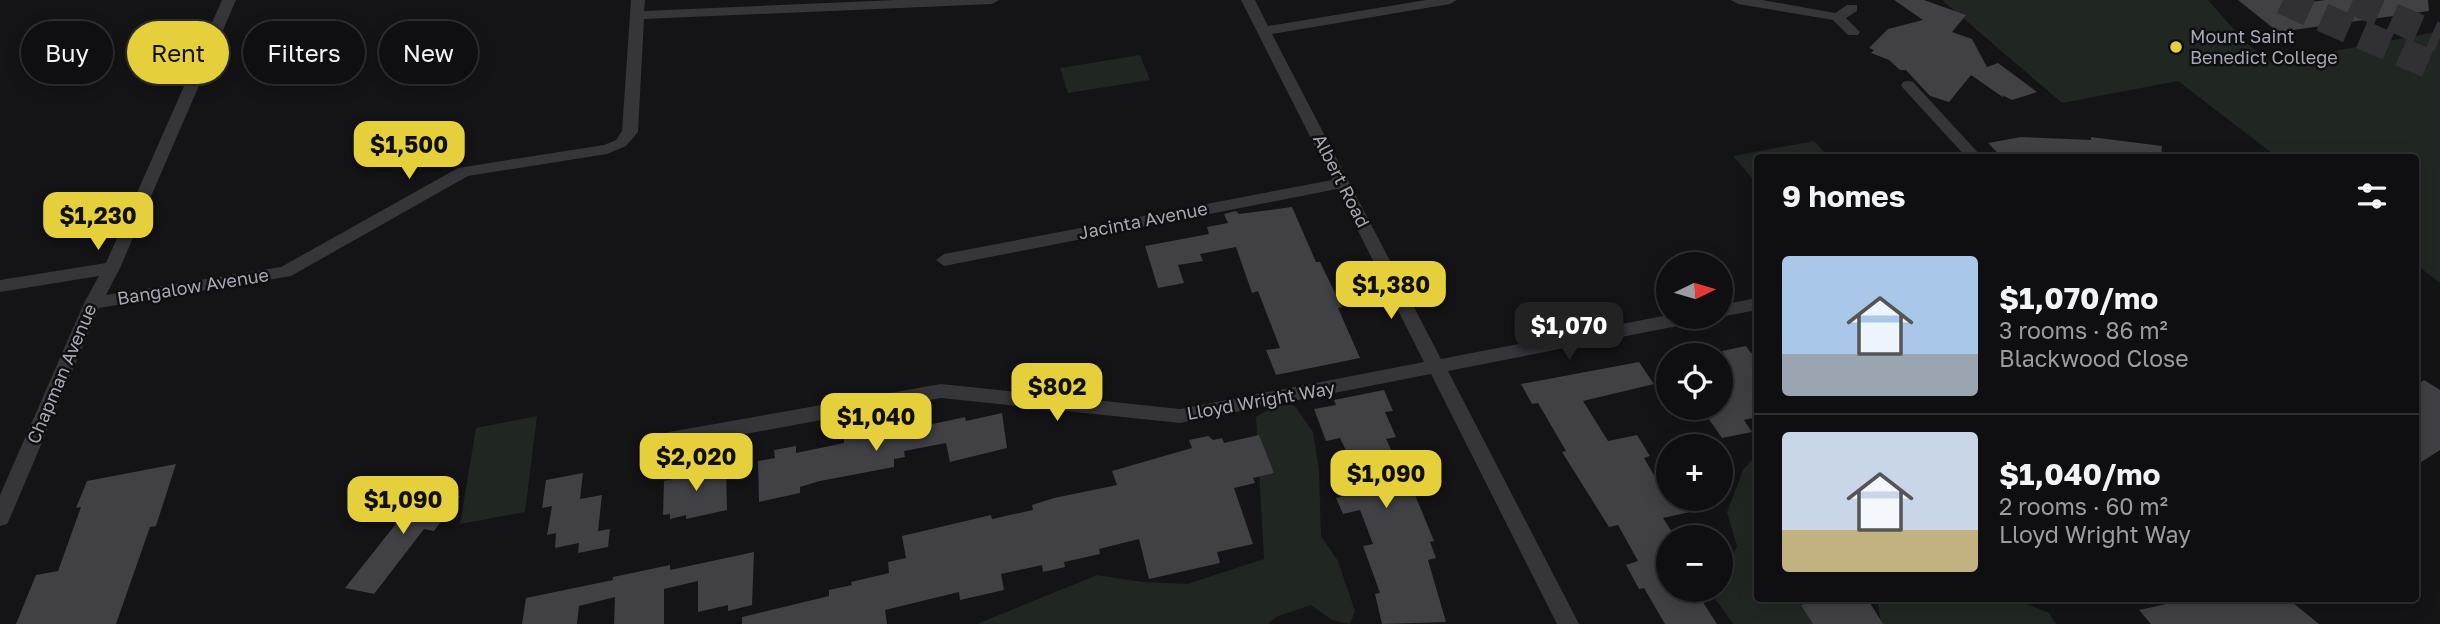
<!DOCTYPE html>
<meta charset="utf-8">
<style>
body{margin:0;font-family:"Golos Text",sans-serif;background:#181719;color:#f1f3f6;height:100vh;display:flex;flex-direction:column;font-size:26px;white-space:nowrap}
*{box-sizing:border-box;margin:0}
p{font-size:23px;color:#9b9c9f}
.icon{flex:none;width:38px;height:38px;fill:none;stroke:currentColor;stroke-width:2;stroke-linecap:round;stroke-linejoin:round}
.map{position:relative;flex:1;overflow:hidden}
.details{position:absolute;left:1754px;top:154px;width:665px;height:448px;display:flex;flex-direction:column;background:#0f0e10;border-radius:7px;box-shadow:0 4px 18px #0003,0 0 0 2px #2f2e30}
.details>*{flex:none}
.guide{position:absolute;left:21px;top:21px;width:665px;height:63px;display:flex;gap:14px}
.needle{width:46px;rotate:85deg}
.tools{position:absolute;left:1656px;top:252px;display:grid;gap:14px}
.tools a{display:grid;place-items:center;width:77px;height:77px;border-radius:50%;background:#0f0e10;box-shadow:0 4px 18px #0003,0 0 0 2px #2f2e30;font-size:35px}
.price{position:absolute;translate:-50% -60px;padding:0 16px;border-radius:14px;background:#e5d03b;color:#111;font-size:23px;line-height:46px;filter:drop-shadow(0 2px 4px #0008)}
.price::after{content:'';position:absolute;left:50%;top:42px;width:21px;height:16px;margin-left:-10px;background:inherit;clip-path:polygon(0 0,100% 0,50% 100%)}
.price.active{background:#222;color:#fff}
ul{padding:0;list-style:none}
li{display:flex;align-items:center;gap:21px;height:175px;padding:0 28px}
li+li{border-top:2px solid #2f2e30}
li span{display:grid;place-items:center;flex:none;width:196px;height:140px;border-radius:7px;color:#555}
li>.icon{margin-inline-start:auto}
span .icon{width:84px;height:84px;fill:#fffc;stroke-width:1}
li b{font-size:30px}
h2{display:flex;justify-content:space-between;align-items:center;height:84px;padding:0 28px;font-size:30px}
.pill{padding:0 24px;border-radius:32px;background:#0f0e10;box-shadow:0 4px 18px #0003,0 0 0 2px #2f2e30;font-size:24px;line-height:63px}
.pill.active{background:#e5d03b;color:#111}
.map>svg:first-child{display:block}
.green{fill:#202722}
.building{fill:#404045}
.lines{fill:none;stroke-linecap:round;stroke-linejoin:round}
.motorway-tunnel{stroke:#313135;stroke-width:29;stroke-dasharray:29 14;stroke-linecap:butt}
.minor{fill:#35353a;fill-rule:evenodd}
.poi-dot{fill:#e5d03b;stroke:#0f0e10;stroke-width:2.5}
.labels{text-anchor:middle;stroke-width:5;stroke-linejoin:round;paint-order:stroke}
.poi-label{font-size:18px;fill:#a6a7b4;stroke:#0f0e10;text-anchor:start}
.street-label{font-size:18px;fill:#a6a7b4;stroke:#0f0e10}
</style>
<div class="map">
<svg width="2440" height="624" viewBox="0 0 2440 624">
<rect width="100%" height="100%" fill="#141315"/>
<path class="green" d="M 1942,0 L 2208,0 L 2245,42 L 2272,63 L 2440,31 L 2440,283 L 2415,264 L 2415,158 L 2277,157 L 2178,81 L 2062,103 Z
M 1140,55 L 1150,80 L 1068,93 L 1060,68 Z
M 1814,141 L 1829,157 L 1757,158 L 1757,184 L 1733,156 Z
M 1294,405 L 1313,432 L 1319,470 L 1321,536 L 1338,561 L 1355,611 L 1350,624 L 1332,620 L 1311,605 L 1276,617 L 1268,624 L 977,624 L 1097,575 L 1143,582 L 1187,584 L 1264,559 L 1256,417 L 1275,406 Z
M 537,416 L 525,512 L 460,524 L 476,428 Z
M 1757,454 L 1757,598 L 1817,599 L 1823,624 L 1733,624 L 1709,590 L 1720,590 L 1720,558 L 1732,555 L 1737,547 L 1727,512 L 1743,470 Z
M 1877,599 L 2018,599 L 2021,602 L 2049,613 L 2056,624 L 1881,624 Z"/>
<path class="building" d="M 1894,0 L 1924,0 L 1966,15 L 1952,32 L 1972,39 L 1987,67 L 1998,63 L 2037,92 L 2012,100 L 2002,95 L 2004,98 L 1971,75 L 1949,102 L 1930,96 L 1906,70 L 1900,70 L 1889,60 L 1871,53 L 1874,50 L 1869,48 L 1888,29 L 1923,20 Z
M 2238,0 L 2298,0 L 2302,3 L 2326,0 L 2428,0 L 2429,11 L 2278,32 Z
M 2021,137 L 2091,140 L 2091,137 L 2162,146 L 2161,158 L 2003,158 L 1988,143 Z
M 1292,207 L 1316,262 L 1320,262 L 1342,307 L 1338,308 L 1360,358 L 1276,375 L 1266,350 L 1280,348 L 1258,291 L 1252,293 L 1236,247 L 1200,254 L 1203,261 L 1178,265 L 1184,283 L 1158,288 L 1145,246 L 1209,234 L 1207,227 L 1228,223 L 1224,214 L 1236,211 L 1239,214 Z
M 1746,346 L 1751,353 L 1757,352 L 1757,417 L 1744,420 L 1752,432 L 1722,438 L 1701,408 L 1720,408 L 1720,375 L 1729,373 L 1723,365 L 1726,364 L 1721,357 L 1726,357 L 1722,351 Z
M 1639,362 L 1654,384 L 1583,401 L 1608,441 L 1637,435 L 1650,456 L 1644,458 L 1668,499 L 1715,499 L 1716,506 L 1663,518 L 1675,537 L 1668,537 L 1668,590 L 1695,590 L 1717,624 L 1665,624 L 1644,588 L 1639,589 L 1626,565 L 1638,561 L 1618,525 L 1609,527 L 1562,452 L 1566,451 L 1538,403 L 1532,404 L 1521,384 Z
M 2424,380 L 2440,390 L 2440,450 L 2415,466 L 2415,387 Z
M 1384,390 L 1393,411 L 1385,412 L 1396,437 L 1386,439 L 1404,476 L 1411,475 L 1420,494 L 1415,495 L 1434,541 L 1430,542 L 1436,558 L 1428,560 L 1446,622 L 1382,624 L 1375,594 L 1380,593 L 1363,546 L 1373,544 L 1360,510 L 1343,514 L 1336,498 L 1365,491 L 1340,438 L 1326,441 L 1314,409 L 1336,405 L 1334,400 Z
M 1002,413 L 1007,448 L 950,462 L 946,443 L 904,451 L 905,457 L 894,459 L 894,467 L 820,481 L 800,487 L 800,493 L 759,502 L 758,461 L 775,458 L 774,450 L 796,446 L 796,453 L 844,443 L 844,437 L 867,433 L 866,430 L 918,421 L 919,427 L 965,417 L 966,421 Z
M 1259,435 L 1274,473 L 1253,478 L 1255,483 L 1234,488 L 1253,544 L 1217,552 L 1220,563 L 1149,579 L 1139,539 L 1099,549 L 1100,554 L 1064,562 L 1065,567 L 1043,572 L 1042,565 L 1001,574 L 1004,590 L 960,600 L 959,592 L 885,610 L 887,624 L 742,624 L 742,617 L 829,596 L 829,590 L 852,585 L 851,582 L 889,573 L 888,562 L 906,558 L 902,536 L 991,515 L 992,519 L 1033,510 L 1032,505 L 1054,498 L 1117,485 L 1112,471 L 1192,448 L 1189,440 L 1208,436 L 1213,440 L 1222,438 L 1224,443 Z
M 176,464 L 156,526 L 150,527 L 116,624 L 16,624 L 36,575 L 58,571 L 81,507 L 76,508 L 87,481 Z
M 701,465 L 701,472 L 726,467 L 727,510 L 686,519 L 686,515 L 670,519 L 670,514 L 663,515 L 664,481 L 683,477 L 683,469 Z
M 583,473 L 580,499 L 602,495 L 598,531 L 610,529 L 608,547 L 578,553 L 579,543 L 555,548 L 556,533 L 547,535 L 552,506 L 542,508 L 546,480 Z
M 415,487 L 460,496 L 434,531 L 424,529 L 374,594 L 345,588 L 403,515 L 393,513 Z
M 754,552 L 752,605 L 728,611 L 728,605 L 698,612 L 698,581 L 664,589 L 664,624 L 614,624 L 615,597 L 579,606 L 577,624 L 522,624 L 526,598 L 613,580 L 613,577 L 670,565 L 670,570 Z
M 1829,598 L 1867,598 L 1883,624 L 1813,624 L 1801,605 Z
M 2167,598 L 2287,598 L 2319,624 L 2151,624 L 2139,610 L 2171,603 Z"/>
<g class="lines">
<path class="motorway-tunnel" d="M 2283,0 L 2440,69
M 2353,0 L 2440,38"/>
<path class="minor" d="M 222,0 L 236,0 L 120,268 L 106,295 L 281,267 L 458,168 L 604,145 L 616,140 L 622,131 L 631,0 L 645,0 L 644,11 L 896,0 L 999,0 L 992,4 L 644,19 L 638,132 L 626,146 L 607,154 L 468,176 L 291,276 L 99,308 L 10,518 L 7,524 L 0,526 L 0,495 L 84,303 L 99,276 L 0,292 L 0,280 L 106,263 Z
M 1241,0 L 1255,0 L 1268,26 L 1426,0 L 1457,0 L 1450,4 L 1272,34 L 1441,359 L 1668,315 L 1702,317 L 1699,321 L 1693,323 L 1448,371 L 1579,624 L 1557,624 L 1431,374 L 1180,423 L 941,398 L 669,448 L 662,445 L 659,440 L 662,435 L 669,432 L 941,384 L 1180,409 L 1424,362 L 1337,189 L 944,266 L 936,260 L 944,254 L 1332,180 Z
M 1731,0 L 1762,0 L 1835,13 L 1847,5 L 1857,5 L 1857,11 L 1846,18 L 1860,32 L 1858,35 L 1848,35 L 1833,20 L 1738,4 Z
M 1908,81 L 1913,82 L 1983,158 L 1967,158 L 1903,88 L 1901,85 L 1903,82 Z
M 1757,298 L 1757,310 L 1720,317 L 1718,317 L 1720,305 Z"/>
</g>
<circle class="poi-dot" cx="2176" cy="47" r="7"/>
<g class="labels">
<g class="poi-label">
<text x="2190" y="43">Mount Saint<tspan x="2190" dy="21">Benedict College</tspan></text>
</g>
<g class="street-label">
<text transform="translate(1341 181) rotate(63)" y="6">Albert Road</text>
<text transform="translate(1143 221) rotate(-11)" y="6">Jacinta Avenue</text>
<text transform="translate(193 287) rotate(-9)" y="6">Bangalow Avenue</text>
<text transform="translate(62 374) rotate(-67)" y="6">Chapman Avenue</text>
<text transform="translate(1261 401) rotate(-10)" y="6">Lloyd Wright Way</text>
</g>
</g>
</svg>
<div class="tools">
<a><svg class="needle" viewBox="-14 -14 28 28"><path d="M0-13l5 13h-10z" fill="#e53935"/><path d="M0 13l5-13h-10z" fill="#9b9c9f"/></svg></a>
<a><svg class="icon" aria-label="locate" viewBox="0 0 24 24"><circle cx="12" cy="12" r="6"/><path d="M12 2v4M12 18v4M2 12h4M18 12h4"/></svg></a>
<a>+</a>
<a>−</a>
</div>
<b class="price" style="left:409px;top:181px">$1,500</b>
<b class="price" style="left:98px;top:252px">$1,230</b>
<b class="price" style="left:1391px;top:321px">$1,380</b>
<b class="price active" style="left:1569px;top:362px">$1,070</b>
<b class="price" style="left:1057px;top:423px">$802</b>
<b class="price" style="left:876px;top:453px">$1,040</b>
<b class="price" style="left:696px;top:493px">$2,020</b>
<b class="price" style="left:1386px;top:510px">$1,090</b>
<b class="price" style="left:403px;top:536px">$1,090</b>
<div class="guide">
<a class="pill">Buy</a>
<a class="pill active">Rent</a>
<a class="pill">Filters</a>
<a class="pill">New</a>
</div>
<section class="details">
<h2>9 homes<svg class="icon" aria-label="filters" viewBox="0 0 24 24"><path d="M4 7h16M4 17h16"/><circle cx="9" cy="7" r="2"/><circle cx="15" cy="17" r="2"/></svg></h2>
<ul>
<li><span style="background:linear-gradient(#a9c7e8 70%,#9aa5b1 0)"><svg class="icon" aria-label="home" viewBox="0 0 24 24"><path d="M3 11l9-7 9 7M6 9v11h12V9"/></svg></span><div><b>$1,070/mo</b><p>3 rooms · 86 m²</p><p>Blackwood Close</p></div></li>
<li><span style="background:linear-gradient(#c9d6e8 70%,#c2b280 0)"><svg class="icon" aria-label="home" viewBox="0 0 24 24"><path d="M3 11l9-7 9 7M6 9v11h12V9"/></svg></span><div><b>$1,040/mo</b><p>2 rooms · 60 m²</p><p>Lloyd Wright Way</p></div></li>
</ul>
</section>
</div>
